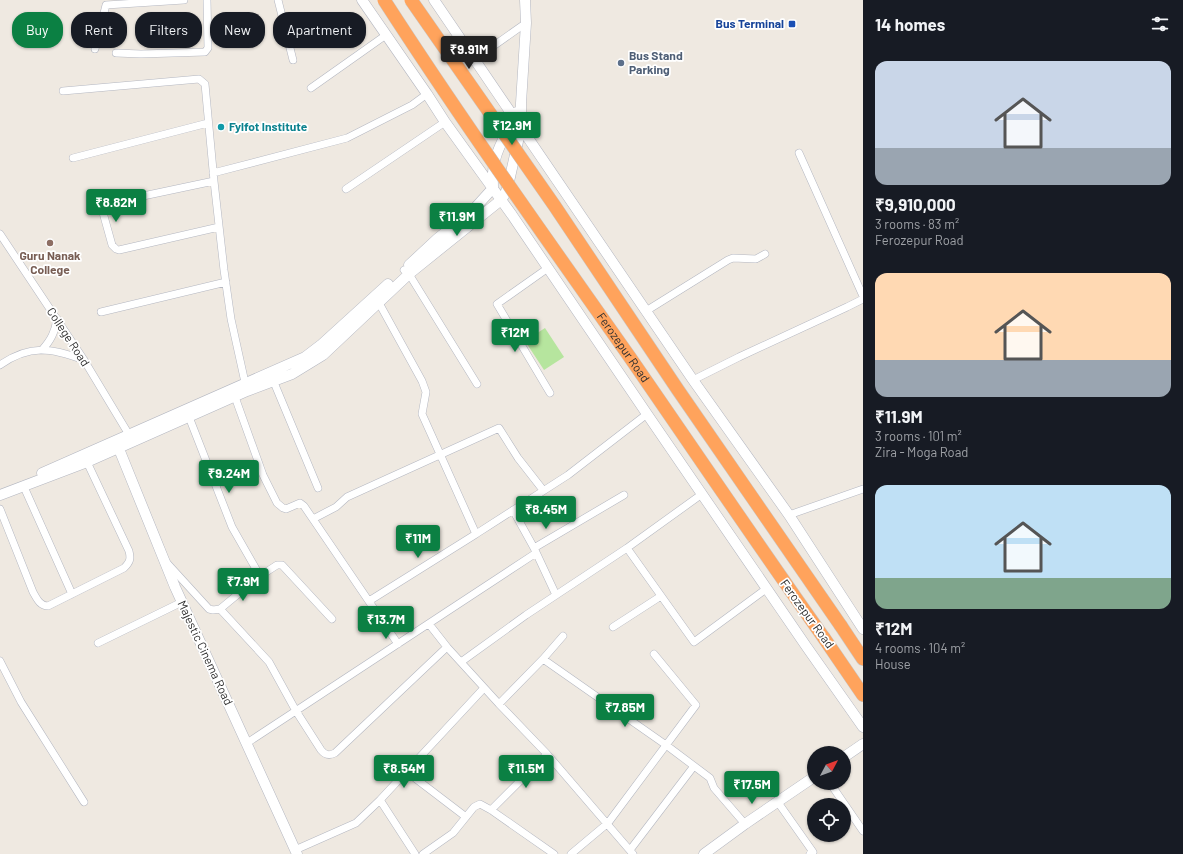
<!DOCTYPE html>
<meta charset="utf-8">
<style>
body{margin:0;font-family:Barlow,sans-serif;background:#242831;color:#f1f3f6;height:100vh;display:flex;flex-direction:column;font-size:15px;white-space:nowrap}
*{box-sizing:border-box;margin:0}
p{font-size:13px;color:#9ea1a6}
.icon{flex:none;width:22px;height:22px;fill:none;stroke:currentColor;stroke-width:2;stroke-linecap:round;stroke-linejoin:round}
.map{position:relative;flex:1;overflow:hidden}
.details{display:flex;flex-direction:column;background:#171b24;width:320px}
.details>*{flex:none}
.hud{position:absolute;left:12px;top:12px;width:380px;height:36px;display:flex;gap:8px}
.needle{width:26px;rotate:49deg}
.controls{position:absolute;left:807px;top:746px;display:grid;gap:8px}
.controls a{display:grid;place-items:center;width:44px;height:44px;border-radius:50%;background:#171b24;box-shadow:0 1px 3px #0004;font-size:20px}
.price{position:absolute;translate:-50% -34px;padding:0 9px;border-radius:4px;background:#0b8043;color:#fff;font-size:13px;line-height:26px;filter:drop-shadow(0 1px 2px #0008)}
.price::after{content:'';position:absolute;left:50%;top:24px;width:12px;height:9px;margin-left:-6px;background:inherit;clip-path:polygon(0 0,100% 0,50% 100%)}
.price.active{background:#222;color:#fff}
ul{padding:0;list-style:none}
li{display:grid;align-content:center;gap:8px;height:212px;padding:0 12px}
li span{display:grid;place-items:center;height:124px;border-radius:12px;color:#555}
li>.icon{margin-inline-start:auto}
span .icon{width:72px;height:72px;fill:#fffc;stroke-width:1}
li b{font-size:17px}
h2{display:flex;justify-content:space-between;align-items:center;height:48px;padding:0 12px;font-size:17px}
.chip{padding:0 14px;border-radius:16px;background:#171b24;box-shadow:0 1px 3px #0004;font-size:14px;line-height:36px}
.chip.active{background:#0b8043;color:#fff}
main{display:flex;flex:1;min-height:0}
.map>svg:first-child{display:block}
.green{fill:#b6e59e}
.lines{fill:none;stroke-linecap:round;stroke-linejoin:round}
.street-casing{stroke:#b4b7c1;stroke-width:8}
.secondary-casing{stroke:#b4b7c1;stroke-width:11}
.highway-casing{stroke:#c9c9c9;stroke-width:14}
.street{stroke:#fff;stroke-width:7}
.secondary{stroke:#fff;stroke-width:10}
.highway{stroke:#ffa35c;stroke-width:13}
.highway-bridge-casing{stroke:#c9c9c9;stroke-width:14;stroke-linecap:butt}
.highway-bridge{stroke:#ffa35c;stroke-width:13}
.transit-dot{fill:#1a4fb4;stroke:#fff;stroke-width:1.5}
.service-dot{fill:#5c6f8a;stroke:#fff;stroke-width:1.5}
.culture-dot{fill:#0f9aa8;stroke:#fff;stroke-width:1.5}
.education-dot{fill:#8d6e63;stroke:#fff;stroke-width:1.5}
.labels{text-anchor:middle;stroke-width:3.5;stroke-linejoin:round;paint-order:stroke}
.transit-label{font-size:12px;font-weight:bold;fill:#164399;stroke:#fff;text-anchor:end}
.service-label{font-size:12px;font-weight:bold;fill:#4e5e75;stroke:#fff;text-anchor:start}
.culture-label{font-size:12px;font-weight:bold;fill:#0d838f;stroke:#fff;text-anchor:start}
.education-label{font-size:12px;font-weight:bold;fill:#785e54;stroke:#fff}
.street-label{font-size:12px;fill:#2e2e2e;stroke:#fff}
</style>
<main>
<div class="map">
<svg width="863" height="854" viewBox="0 0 863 854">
<rect width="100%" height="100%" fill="#efe9e1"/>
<path class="green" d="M 545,328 L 564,357 L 544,370 L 525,341 Z"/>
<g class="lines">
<defs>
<path id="street" d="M 278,0 L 293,60
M 95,49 L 106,5 L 184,0
M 116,53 L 141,54 L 205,52 L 208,48 L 207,0
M 475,59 L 526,23
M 311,88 L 386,35
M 63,91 L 199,79 L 205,84 L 214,181 L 224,270 L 231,319 L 246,387
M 799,153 L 863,296
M 73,158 L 208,123
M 213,173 L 347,138 L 412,105 L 427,94
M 214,181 L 110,203 L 104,206 L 102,209 L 112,245 L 116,249 L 119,250 L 219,227
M 346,189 L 445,122
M 0,234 L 84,360 L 131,438
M 548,268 L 497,304 L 550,393
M 404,270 L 409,274 L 477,384
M 379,303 L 422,381 L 426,392 L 422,414 L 476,534 L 568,475 L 647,414
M 646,311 L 728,260 L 733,258 L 756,259 L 765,254
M 101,312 L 226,282
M 42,350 C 51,340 55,332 57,319
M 0,365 C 30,344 51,348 84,360
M 273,380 L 318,488
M 693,380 L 739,357 L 847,307 L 863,299
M 235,397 L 263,475 L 277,503 L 283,508 L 286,509 L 300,503 L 304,506 L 398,644
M 189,417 L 232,527 L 260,576
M 24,487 L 72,594
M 0,509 L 33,592 C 37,599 40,606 48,606 L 124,568 C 130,562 131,559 129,551 L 87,462
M 513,510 L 534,548
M 789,515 L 863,489
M 313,519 L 336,507 L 347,497 L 499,428 L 518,458 L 543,490
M 627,548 L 702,494
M 167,563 L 209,609 L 213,610 L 220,609 L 260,576 L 277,565 L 282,565 L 332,619
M 556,595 L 534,548 L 624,495
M 369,601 L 476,534
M 220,609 L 269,662 L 296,711 L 321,750 C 325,755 329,756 335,753 L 447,647 L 429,624
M 613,627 L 661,596
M 98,643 L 182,602
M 447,647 L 499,704 L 547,754 L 633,854
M 543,659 L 563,636
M 0,661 L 21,702 L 84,802
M 461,662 L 526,615 L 627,548 L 694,642 L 766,589
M 499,704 L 543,659 L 666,745 L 710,778 L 714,788 L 745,824
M 247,743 L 536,553
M 407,772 L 466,817
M 830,783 L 863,831
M 380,800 L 415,854
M 777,801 L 813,852 L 810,854
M 491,810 L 547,754
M 295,850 L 356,823 L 380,800 L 484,688
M 630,850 L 694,766
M 423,854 L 453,833 L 474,807 L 480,804 L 491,810 L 554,854
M 571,854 L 608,823 L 696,705 L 654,654"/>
<path id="secondary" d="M 362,0 L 427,94 L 445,122 L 512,215 L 647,414 L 806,646 L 863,727
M 434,0 L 693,380 L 789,515 L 863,629
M 409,265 L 437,239 L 474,209 L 493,188 C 493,179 492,169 495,160 C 499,143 510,128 517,112
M 119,449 L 175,587 L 297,854
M 42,473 L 305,357 L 322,344 L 388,284
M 0,495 L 87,462 L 247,391 L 292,374 L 323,355 L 409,274 L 501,200 L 505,194 L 508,186 L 521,128 L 521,103 L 526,23 L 525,0
M 844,757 L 863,744
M 704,854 L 745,824 L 814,777"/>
<path id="highway" d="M 841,626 L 863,659
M 824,638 L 863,695"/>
</defs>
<use href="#street" class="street-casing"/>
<use href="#secondary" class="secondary-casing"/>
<use href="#highway" class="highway-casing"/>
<use href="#street" class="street"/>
<use href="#secondary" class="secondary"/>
<use href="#highway" class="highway"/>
<defs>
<g id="highway-bridge">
<path id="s1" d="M 384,0 C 462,121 546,238 629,356 C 694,450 758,545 824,638"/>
<path d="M 411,0 L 554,205 L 678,390 L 841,626"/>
</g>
</defs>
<use href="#highway-bridge" class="highway-bridge-casing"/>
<use href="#highway-bridge" class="highway-bridge"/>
</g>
<rect class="transit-dot" x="788" y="20" width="8" height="8" rx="2"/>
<circle class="service-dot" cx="621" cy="63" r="4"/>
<circle class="culture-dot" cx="221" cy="127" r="4"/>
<circle class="education-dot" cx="50" cy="243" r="4"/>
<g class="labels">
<g class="transit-label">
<text x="784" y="28">Bus Terminal</text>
</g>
<g class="service-label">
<text x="629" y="60">Bus Stand<tspan x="629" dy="14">Parking</tspan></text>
</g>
<g class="culture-label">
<text x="229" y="131">Fylfot Institute</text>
</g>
<g class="education-label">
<text x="50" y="260">Guru Nanak<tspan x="50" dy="14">College</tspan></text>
</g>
<g class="street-label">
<text transform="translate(68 337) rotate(57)" y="4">College Road</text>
<text dy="4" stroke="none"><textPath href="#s1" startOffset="422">Ferozepur Road</textPath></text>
<text transform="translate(807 614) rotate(54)" y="4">Ferozepur Road</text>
<text transform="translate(205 653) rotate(65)" y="4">Majestic Cinema Road</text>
</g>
</g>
</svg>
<div class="controls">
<a><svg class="needle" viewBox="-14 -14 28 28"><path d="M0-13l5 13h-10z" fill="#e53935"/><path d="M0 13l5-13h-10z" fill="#9ea1a6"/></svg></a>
<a><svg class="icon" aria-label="locate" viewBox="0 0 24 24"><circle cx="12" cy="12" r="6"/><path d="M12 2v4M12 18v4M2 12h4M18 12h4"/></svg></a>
</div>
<b class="price active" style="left:469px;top:70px">₹9.91M</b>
<b class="price" style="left:512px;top:146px">₹12.9M</b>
<b class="price" style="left:116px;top:223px">₹8.82M</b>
<b class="price" style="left:457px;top:237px">₹11.9M</b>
<b class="price" style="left:515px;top:353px">₹12M</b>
<b class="price" style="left:229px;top:494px">₹9.24M</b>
<b class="price" style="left:546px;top:530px">₹8.45M</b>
<b class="price" style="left:418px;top:559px">₹11M</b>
<b class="price" style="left:243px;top:602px">₹7.9M</b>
<b class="price" style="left:386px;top:640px">₹13.7M</b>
<b class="price" style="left:625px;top:728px">₹7.85M</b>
<b class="price" style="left:404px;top:789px">₹8.54M</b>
<b class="price" style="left:526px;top:789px">₹11.5M</b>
<b class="price" style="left:752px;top:805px">₹17.5M</b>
<div class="hud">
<a class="chip active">Buy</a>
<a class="chip">Rent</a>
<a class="chip">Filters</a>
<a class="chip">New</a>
<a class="chip">Apartment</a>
</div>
</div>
<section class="details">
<h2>14 homes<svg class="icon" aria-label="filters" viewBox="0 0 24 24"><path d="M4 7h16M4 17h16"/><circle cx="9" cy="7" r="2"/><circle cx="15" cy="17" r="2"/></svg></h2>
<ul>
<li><span style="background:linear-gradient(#c9d6e8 70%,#9aa5b1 0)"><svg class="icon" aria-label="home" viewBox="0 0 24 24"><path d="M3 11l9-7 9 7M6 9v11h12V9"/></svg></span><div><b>₹9,910,000</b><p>3 rooms · 83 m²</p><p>Ferozepur Road</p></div></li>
<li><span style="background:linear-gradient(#ffd9b3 70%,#9aa5b1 0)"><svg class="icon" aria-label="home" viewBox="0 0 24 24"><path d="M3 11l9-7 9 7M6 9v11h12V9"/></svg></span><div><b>₹11.9M</b><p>3 rooms · 101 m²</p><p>Zira - Moga Road</p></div></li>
<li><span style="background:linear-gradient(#bfe0f5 75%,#7fa58c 0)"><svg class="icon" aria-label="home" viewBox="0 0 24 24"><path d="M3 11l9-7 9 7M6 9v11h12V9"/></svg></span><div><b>₹12M</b><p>4 rooms · 104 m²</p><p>House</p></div></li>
</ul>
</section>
</main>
